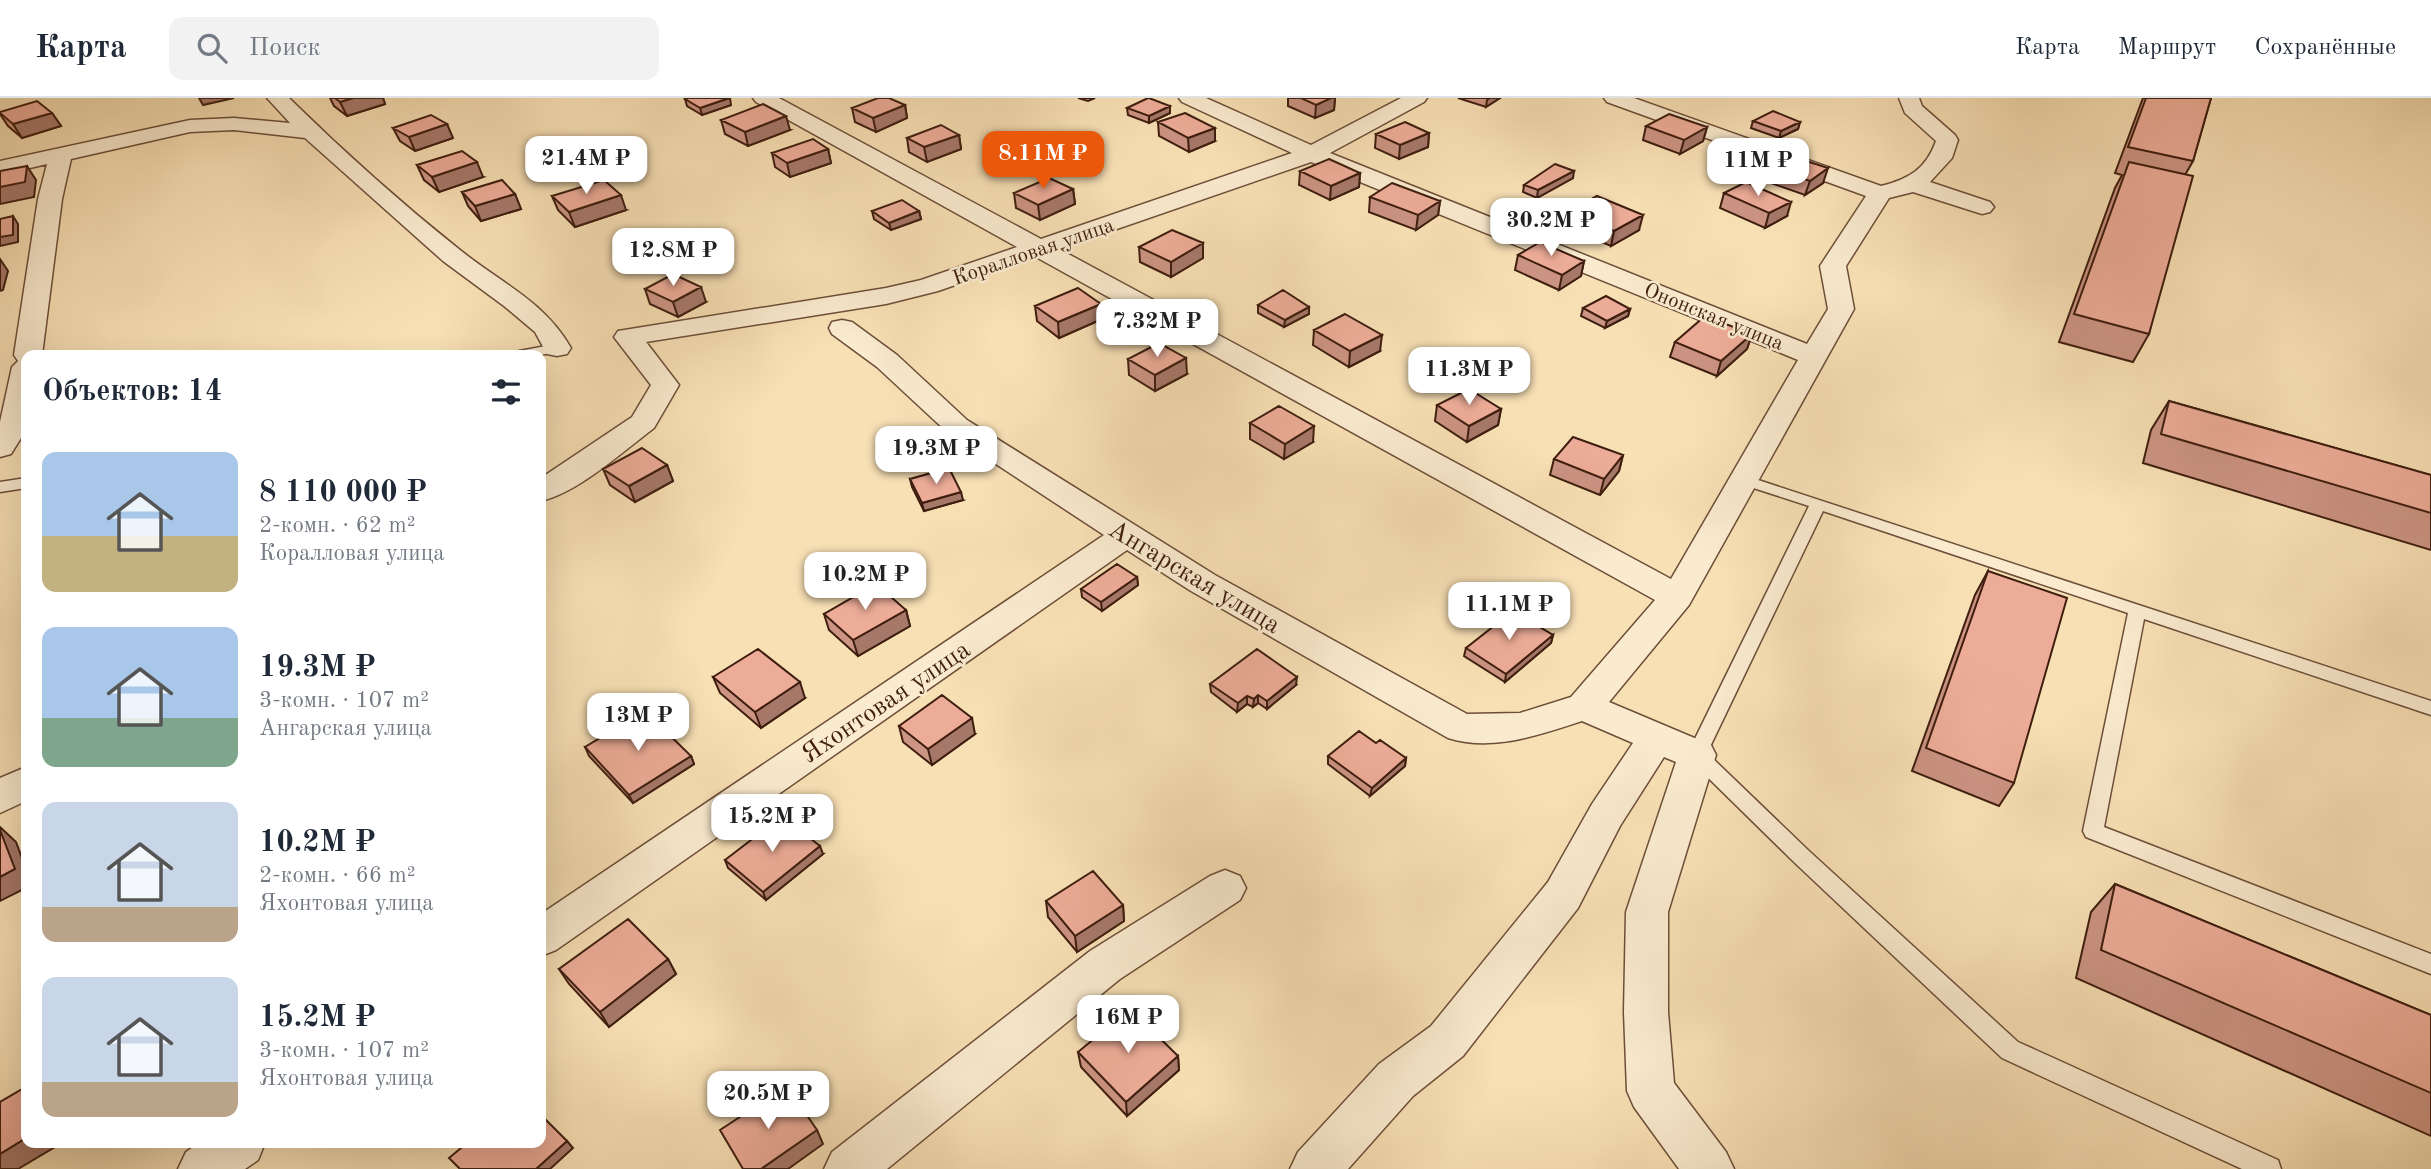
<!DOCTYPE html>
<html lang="ru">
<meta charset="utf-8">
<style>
body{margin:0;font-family:"Old Standard TT",serif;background:#f2f2f3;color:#1f2937;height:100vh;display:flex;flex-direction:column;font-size:26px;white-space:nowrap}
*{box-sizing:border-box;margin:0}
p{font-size:23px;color:#747a83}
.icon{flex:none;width:38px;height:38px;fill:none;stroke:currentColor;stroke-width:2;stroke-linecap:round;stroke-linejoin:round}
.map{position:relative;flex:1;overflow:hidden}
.sheet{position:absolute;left:21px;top:252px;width:525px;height:798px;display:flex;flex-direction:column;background:#fff;border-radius:14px;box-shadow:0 7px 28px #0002}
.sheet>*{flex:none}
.price{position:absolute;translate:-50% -60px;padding:0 16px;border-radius:14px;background:#fff;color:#222;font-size:23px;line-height:46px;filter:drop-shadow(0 2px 4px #0008)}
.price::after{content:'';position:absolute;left:50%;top:42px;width:21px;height:16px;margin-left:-10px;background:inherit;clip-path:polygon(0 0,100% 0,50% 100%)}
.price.current{background:#ea580c;color:#fff}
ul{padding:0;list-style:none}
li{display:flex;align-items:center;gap:21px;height:175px;padding:0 21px}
li span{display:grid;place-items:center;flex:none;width:196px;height:140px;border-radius:14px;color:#555}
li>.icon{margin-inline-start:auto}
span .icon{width:84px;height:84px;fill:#fffc;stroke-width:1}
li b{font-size:30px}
h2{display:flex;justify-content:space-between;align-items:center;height:84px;padding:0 21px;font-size:30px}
header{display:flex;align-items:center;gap:42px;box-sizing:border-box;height:98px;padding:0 35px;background:#fff;border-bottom:2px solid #e0e1e3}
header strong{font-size:33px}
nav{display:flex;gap:38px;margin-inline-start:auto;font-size:24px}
.search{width:490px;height:63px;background:#f2f2f3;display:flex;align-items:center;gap:18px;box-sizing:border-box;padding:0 24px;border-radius:14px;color:#747a83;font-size:26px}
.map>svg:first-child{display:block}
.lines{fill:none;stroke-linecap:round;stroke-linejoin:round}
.lane-casing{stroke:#6d4e38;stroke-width:3}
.street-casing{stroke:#6d4e38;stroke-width:3}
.lane{fill:#faebcf;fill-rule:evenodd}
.street{fill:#faebcf;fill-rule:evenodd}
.wall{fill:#cc9483;stroke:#3f1e0f;stroke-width:2}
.shaded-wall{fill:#a6786a;stroke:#3f1e0f;stroke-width:2}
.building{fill:#edac98;stroke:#3f1e0f;stroke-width:2}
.labels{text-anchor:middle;stroke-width:5;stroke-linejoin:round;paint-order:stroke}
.far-street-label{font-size:21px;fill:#3f1e0f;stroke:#faebcf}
.street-label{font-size:26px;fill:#3f1e0f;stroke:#faebcf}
</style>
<header>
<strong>Карта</strong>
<div class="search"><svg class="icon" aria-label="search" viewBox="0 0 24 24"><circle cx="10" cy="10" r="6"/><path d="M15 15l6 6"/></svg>Поиск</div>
<nav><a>Карта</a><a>Маршрут</a><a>Сохранённые</a></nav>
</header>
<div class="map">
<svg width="2431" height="1071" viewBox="0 0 2431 1071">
<rect width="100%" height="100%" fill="#f8e0b5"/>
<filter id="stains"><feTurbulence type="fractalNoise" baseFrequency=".00286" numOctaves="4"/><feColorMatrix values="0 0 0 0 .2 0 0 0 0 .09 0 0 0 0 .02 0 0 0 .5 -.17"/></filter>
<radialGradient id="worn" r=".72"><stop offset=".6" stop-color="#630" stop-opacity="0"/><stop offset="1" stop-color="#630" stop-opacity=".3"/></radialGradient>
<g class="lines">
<defs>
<path id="lane" d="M 557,246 L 564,250 L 562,253 L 540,257 L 512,257 L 519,253 Z
M 1743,377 L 2431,603 L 2431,617 L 2144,521 L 2104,729 L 2431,856 L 2431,876 L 2086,739 L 2083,733 L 2128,515 L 1823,413 L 1707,655 L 1809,753 L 2018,944 L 2278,1062 L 2281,1071 L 2242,1071 L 2002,960 L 1795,765 L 1690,662 L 1687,657 L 1809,408 L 1738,385 L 1735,382 L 1738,379 Z
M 26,380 L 26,390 L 0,394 L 0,384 Z"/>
<path id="street" d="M 267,0 L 289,0 C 343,53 401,105 460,152 C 501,185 544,203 571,250 L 567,256 L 557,258 L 547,256 L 535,234 L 504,208 L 443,163 L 305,40 L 234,32 L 190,34 L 71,61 L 62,101 L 42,257 L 26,257 L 26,332 L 11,356 L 0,359 L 0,324 L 12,269 L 18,263 L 14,257 L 38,101 L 47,66 L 0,77 L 0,63 L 190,22 L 234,20 L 290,25 Z
M 753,0 L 779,0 L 1041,141 L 1292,55 L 1182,4 L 1179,0 L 1206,0 L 1311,47 L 1401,0 L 1427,0 L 1424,4 L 1330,55 L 1807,246 L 1828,211 L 1820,168 L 1866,98 L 1607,4 L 1604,0 L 1634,0 L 1881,88 C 1909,81 1926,71 1936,43 L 1905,15 L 1899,0 L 1919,0 L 1922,8 L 1955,37 L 1958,42 L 1952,60 L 1930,84 L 1990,104 L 1994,109 L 1990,114 L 1982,116 L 1913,94 L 1889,100 L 1846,168 L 1854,211 L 1689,507 L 1609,604 L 1711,647 L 1716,657 L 1668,814 L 1668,914 L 1674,985 L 1726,1054 L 1734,1071 L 1679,1071 L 1634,1009 L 1627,993 L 1624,914 L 1626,814 L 1676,664 L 1664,659 L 1620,728 L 1578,810 L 1463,958 L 1413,998 L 1348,1071 L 1290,1071 L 1298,1054 L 1379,966 L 1431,928 L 1548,784 L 1592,706 L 1633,645 L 1582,623 C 1539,637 1493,654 1448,640 L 1191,493 L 1127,452 L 556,852 L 541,858 L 541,816 L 1104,437 L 947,334 L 877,269 L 832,236 L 829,230 L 832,224 L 842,222 L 852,224 L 897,257 L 967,322 L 1215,477 L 1467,616 L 1520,615 L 1571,599 L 1655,502 L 1036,159 L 938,193 L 886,206 L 646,244 L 679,287 L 654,330 C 622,354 579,394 541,403 L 541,380 L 632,319 L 651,287 L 614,239 L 618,233 L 886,190 L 921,182 L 1017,149 L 756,4 ZM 1311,64 L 1798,262 L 1671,481 L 1059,151 Z
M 26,669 L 26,703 L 0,715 L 0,680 Z
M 1225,772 L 1240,778 L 1246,790 L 1240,802 L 1120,881 L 887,1071 L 824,1071 L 832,1054 L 1090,853 L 1210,778 Z
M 199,1045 L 265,1045 L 258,1062 L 245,1071 L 178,1071 L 186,1054 Z"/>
</defs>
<use href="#lane" class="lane-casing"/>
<use href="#street" class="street-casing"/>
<use href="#lane" class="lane"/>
<use href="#street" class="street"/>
</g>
<path class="wall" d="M 330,0 L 383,0 L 385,6 L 347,18 L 334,8 Z
M 1078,0 L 1095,0 L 1088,3 Z
M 1288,0 L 1335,0 L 1334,12 L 1315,20 L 1288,8 Z
M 1458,0 L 1500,0 L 1486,9 Z
M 2143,0 L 2211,0 L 2193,63 L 2185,77 L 2149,236 L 2133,264 L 2059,244 L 2115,90 L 2122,77 L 2115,75 Z
M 685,1 L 731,7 L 702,17 L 687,8 Z
M 905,7 L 907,20 L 876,34 L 855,24 L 852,10 Z
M 1170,8 L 1170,15 L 1149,25 L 1128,17 L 1127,10 Z
M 0,14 L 52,15 L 61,28 L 22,40 L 8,28 L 0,16 Z
M 721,22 L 790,32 L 748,48 L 725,36 Z
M 1753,23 L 1800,24 L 1798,31 L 1779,40 L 1751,30 Z
M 1158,24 L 1215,43 L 1189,54 L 1159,38 Z
M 1646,28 L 1707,29 L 1703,43 L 1680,56 L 1643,42 Z
M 393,30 L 453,40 L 415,53 L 400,43 Z
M 1429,35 L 1428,49 L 1399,61 L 1375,50 L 1376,36 Z
M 959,37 L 961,51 L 927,64 L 909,54 L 907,40 Z
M 828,51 L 831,65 L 790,79 L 775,69 L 772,55 Z
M 417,67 L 483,79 L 439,94 L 424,82 Z
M 1770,69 L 1823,85 L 1805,97 L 1765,83 Z
M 1300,73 L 1360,75 L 1359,89 L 1330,102 L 1299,87 Z
M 1573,80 L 1537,100 L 1523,94 L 1524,87 Z
M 1073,91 L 1075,106 L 1040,122 L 1016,110 L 1014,95 Z
M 462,94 L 515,96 L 521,111 L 481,123 L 468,108 Z
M 1724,95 L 1787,118 L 1765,130 L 1720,110 Z
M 552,98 L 626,112 L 575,129 L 558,112 Z
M 1597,98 L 1639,132 L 1611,148 L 1585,137 L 1572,144 L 1554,136 L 1556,121 Z
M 1370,99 L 1440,103 L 1438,117 L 1416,132 L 1369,114 Z
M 872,113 L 919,113 L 921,121 L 891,132 L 874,121 Z
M 1203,145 L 1203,160 L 1171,179 L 1140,164 L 1139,149 Z
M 624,148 L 681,151 L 645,167 L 626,156 Z
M 1518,157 L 1584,163 L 1581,178 L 1559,192 L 1515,172 Z
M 645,191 L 706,204 L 678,219 L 650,206 Z
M 1258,207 L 1309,209 L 1309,216 L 1284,229 L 1258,215 Z
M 1035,208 L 1102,221 L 1059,240 L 1037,223 Z
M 1583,210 L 1630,211 L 1628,218 L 1605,230 L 1581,218 Z
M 1314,232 L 1380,253 L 1349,269 L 1313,247 Z
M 1752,236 L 1747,251 L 1717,278 L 1670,259 L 1675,244 Z
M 1128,261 L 1187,276 L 1155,293 L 1129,277 Z
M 2169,303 L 2431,377 L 2431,452 L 2143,365 L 2151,332 Z
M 1437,307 L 1501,311 L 1498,327 L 1467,344 L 1435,323 Z
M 1250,325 L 1313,344 L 1284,361 L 1250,341 Z
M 1623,357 L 1619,373 L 1600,397 L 1550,377 L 1554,361 Z
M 667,367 L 673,383 L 635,404 L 610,387 L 603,371 Z
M 910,381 L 963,402 L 924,413 L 912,389 Z
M 1988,473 L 2014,685 L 1999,708 L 1912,673 L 1975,497 Z
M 1137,479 L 1138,487 L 1102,513 L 1082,499 L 1081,491 Z
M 906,512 L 910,528 L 858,558 L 829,532 L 824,516 Z
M 1553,537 L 1551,545 L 1505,584 L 1464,558 L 1466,550 Z
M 713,579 L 805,600 L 761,630 L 720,595 Z
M 1210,586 L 1296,587 L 1267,611 L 1258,605 L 1253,609 L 1247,606 L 1237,614 L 1211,594 Z
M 899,628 L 975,636 L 932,667 L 903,644 Z
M 1376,645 L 1406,660 L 1405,668 L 1370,698 L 1328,666 L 1328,658 Z
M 585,649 L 691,658 L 694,666 L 633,705 L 589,658 Z
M 823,756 L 766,802 L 728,770 L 725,762 Z
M 2115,786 L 2431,917 L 2431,1038 L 2076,880 L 2091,814 Z
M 1046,803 L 1123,807 L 1124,823 L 1077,854 L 1048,819 Z
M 668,861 L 676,876 L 609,929 L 569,886 L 559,871 Z
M 1078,954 L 1178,958 L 1179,972 L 1127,1018 L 1081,969 Z"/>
<path class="shaded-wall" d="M 199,0 L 234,0 L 203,7 Z
M 353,0 L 383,0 L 385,6 L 347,18 L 340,4 Z
M 730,0 L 731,7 L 702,17 L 700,10 Z
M 1331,0 L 1335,0 L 1334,12 L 1315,20 L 1316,7 Z
M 1490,0 L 1500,0 L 1486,9 L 1487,2 Z
M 905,7 L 907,20 L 876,34 L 873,20 Z
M 1170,8 L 1170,15 L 1149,25 L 1149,18 Z
M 52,15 L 61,28 L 22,40 L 13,26 Z
M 786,18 L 790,32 L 748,48 L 745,34 Z
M 1800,24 L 1798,31 L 1779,40 L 1781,33 Z
M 447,26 L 453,40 L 415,53 L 409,39 Z
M 1707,29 L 1703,43 L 1680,56 L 1684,42 Z
M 1215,30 L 1215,43 L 1189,54 L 1188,40 Z
M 1429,35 L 1428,49 L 1399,61 L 1400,47 Z
M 959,37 L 961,51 L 927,64 L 924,49 Z
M 828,51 L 831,65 L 790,79 L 787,65 Z
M 477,64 L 483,79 L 439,94 L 432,79 Z
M 27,68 L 36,82 L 34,99 L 0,106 L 0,89 Z
M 1828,70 L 1823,85 L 1805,97 L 1810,83 Z
M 1574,73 L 1573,80 L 1537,100 L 1538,92 Z
M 1360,75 L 1359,89 L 1330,102 L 1331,88 Z
M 1073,91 L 1075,106 L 1040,122 L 1038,107 Z
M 515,96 L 521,111 L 481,123 L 475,108 Z
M 621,97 L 626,112 L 575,129 L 569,114 Z
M 1440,103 L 1438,117 L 1416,132 L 1418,117 Z
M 1791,104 L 1787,118 L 1765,130 L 1769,115 Z
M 919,113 L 921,121 L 891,132 L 889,125 Z
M 1643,117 L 1639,132 L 1611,148 L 1614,133 Z
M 13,118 L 18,126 L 18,144 L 0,148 L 0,139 Z
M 1588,122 L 1585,137 L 1572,144 L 1576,129 Z
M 678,143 L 681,151 L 645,167 L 642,159 Z
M 1203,145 L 1203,160 L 1171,179 L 1171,164 Z
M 0,161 L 8,173 L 3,192 L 0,193 Z
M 1584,163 L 1581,178 L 1559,192 L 1562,177 Z
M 701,189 L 706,204 L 678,219 L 673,204 Z
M 1101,206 L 1102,221 L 1059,240 L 1058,224 Z
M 1309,209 L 1309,216 L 1284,229 L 1285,222 Z
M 1630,211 L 1628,218 L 1605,230 L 1607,223 Z
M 1752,236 L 1747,251 L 1717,278 L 1721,263 Z
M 1382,237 L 1380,253 L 1349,269 L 1350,253 Z
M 1186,260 L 1187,276 L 1155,293 L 1155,277 Z
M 1501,311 L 1498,327 L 1467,344 L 1469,328 Z
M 1314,328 L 1313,344 L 1284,361 L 1285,346 Z
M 1623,357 L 1619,373 L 1600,397 L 1604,381 Z
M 667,367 L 673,383 L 635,404 L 629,388 Z
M 961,394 L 963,402 L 924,413 L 922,405 Z
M 1137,479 L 1138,487 L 1102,513 L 1101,504 Z
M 906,512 L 910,528 L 858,558 L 853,542 Z
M 1553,537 L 1551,545 L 1505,584 L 1506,576 Z
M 1297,579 L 1296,587 L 1267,611 L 1267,603 Z
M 800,584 L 805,600 L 761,630 L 755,614 Z
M 1258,597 L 1258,605 L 1253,609 L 1254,601 Z
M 1247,598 L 1247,606 L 1237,614 L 1238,605 Z
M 972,620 L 975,636 L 932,667 L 928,651 Z
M 691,658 L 694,666 L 633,705 L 629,697 Z
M 1406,660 L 1405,668 L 1370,698 L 1372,690 Z
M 0,729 L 16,744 L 26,771 L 26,790 L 0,803 Z
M 820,748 L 823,756 L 766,802 L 763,794 Z
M 1123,807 L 1124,823 L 1077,854 L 1075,838 Z
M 668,861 L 676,876 L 609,929 L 600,914 Z
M 1178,958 L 1179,972 L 1127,1018 L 1126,1004 Z
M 817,1032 L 823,1046 L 788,1071 L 761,1071 Z
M 26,1040 L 26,1045 L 59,1045 L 60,1046 L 18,1071 L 0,1071 L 0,1056 Z
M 567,1043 L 573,1050 L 550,1071 L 536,1071 Z"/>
<path class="building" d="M 335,0 L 353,0 L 340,4 Z
M 688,0 L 729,0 L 700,10 L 685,1 Z
M 878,0 L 889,0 L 905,7 L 873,20 L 852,10 Z
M 1148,0 L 1149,0 L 1170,8 L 1149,18 L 1127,10 Z
M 1301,0 L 1331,0 L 1316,7 Z
M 2146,0 L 2211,0 L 2193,63 L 2128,49 Z
M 37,3 L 52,15 L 13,26 L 0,15 L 0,14 Z
M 763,6 L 786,18 L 745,34 L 721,22 Z
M 1773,13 L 1800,24 L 1781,33 L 1753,23 Z
M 1185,15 L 1215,30 L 1188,40 L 1158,24 Z
M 1669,16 L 1707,29 L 1684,42 L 1646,28 Z
M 431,17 L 447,26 L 409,39 L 393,30 Z
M 1405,24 L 1429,35 L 1400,47 L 1376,36 Z
M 941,27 L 959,37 L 924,49 L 907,40 Z
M 813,41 L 828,51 L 787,65 L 772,55 Z
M 462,53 L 477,64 L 432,79 L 417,67 Z
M 1788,57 L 1828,70 L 1810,83 L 1770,69 Z
M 1329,61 L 1360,75 L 1331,88 L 1300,73 Z
M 2129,64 L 2193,78 L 2149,236 L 2074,216 Z
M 1555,66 L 1574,73 L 1538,92 L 1524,87 Z
M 27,68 L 25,84 L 0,89 L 0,73 Z
M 1049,80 L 1073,91 L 1038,107 L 1014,95 Z
M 502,82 L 515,96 L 475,108 L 462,94 Z
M 604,82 L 621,97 L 569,114 L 552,98 Z
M 1746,84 L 1791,104 L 1769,115 L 1724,95 Z
M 1392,85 L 1440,103 L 1418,117 L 1370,99 Z
M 1597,98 L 1643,117 L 1614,133 L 1588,122 L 1576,129 L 1556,121 Z
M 902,102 L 919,113 L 889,125 L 872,113 Z
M 13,118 L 13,137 L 0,139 L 0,121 Z
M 1172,132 L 1203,145 L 1171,164 L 1139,149 Z
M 660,133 L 678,143 L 642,159 L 624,148 Z
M 1540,144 L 1584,163 L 1562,177 L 1518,157 Z
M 673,176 L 701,189 L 673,204 L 645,191 Z
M 1078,190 L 1101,206 L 1058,224 L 1035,208 Z
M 1283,192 L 1309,209 L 1285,222 L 1258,207 Z
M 1606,198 L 1630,211 L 1607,223 L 1583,210 Z
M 1345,216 L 1382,237 L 1350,253 L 1314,232 Z
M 1705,218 L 1752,236 L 1721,263 L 1675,244 Z
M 1159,245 L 1186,260 L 1155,277 L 1128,261 Z
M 1469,291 L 1501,311 L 1469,328 L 1437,307 Z
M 2169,303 L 2431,377 L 2431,415 L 2161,336 Z
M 1279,308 L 1314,328 L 1285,346 L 1250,325 Z
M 1573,339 L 1623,357 L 1604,381 L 1554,361 Z
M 642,350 L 667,367 L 629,388 L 603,371 Z
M 949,370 L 961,394 L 922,405 L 910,381 Z
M 1117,466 L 1137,479 L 1101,504 L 1081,491 Z
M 1988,473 L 2067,500 L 2014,685 L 1926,650 Z
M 876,486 L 906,512 L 853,542 L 824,516 Z
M 1513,513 L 1553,537 L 1506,576 L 1466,550 Z
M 758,551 L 800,584 L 755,614 L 713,579 Z
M 1257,551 L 1297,579 L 1267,603 L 1258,597 L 1254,601 L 1247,598 L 1238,605 L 1210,586 Z
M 942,597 L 972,620 L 928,651 L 899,628 Z
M 645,613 L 691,658 L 629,697 L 585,649 Z
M 1359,633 L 1376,645 L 1380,642 L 1406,660 L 1372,690 L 1328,658 Z
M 782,718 L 820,748 L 763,794 L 725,762 Z
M 0,732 L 15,771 L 0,779 Z
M 1093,773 L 1123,807 L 1075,838 L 1046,803 Z
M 2115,786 L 2431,917 L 2431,995 L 2101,852 Z
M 628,821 L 668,861 L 600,914 L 559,871 Z
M 1130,911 L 1178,958 L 1126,1004 L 1078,954 Z
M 787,988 L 817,1032 L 761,1071 L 743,1071 L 720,1032 Z
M 24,990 L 26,996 L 26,1040 L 0,1056 L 0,1004 Z
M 541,1017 L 567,1043 L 536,1071 L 460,1071 L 449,1060 L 467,1045 L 541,1045 Z"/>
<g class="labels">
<g class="far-street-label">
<text transform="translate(1033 153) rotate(-19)" y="7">Коралловая улица</text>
<text transform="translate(1714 218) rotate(22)" y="7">Ононская улица</text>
</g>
<g class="street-label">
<text transform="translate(1195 478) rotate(31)" y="9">Ангарская улица</text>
<text transform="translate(885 603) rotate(-34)" y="9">Яхонтовая улица</text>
</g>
</g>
<rect width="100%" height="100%" filter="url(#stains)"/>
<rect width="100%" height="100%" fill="url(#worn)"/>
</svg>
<b class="price current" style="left:1043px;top:93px">8.11M ₽</b>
<b class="price" style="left:586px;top:98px">21.4M ₽</b>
<b class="price" style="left:1758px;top:100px">11M ₽</b>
<b class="price" style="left:1551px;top:160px">30.2M ₽</b>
<b class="price" style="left:673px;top:190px">12.8M ₽</b>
<b class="price" style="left:1157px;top:261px">7.32M ₽</b>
<b class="price" style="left:1469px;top:309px">11.3M ₽</b>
<b class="price" style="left:936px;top:388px">19.3M ₽</b>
<b class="price" style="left:865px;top:514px">10.2M ₽</b>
<b class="price" style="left:1509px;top:544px">11.1M ₽</b>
<b class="price" style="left:638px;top:655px">13M ₽</b>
<b class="price" style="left:772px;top:756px">15.2M ₽</b>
<b class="price" style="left:1128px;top:957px">16M ₽</b>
<b class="price" style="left:768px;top:1033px">20.5M ₽</b>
<section class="sheet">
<h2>Объектов: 14<svg class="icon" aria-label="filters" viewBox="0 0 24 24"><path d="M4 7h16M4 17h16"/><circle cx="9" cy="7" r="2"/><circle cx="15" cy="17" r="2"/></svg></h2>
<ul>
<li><span style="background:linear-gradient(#a9c7e8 60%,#c2b280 0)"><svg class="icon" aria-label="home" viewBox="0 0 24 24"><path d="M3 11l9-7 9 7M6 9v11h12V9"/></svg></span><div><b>8 110 000 ₽</b><p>2-комн. · 62 m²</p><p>Коралловая улица</p></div></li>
<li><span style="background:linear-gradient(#a9c7e8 65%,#7fa58c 0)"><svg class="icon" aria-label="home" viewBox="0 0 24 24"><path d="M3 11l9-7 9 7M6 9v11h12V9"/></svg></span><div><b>19.3M ₽</b><p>3-комн. · 107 m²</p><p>Ангарская улица</p></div></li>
<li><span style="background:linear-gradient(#c9d6e8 75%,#b9a48a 0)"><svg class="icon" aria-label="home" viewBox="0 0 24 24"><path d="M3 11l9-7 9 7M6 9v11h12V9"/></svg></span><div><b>10.2M ₽</b><p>2-комн. · 66 m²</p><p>Яхонтовая улица</p></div></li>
<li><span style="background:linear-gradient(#c9d6e8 75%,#b9a48a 0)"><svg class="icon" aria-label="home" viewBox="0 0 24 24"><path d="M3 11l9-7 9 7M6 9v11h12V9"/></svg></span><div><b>15.2M ₽</b><p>3-комн. · 107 m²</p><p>Яхонтовая улица</p></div></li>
</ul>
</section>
</div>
